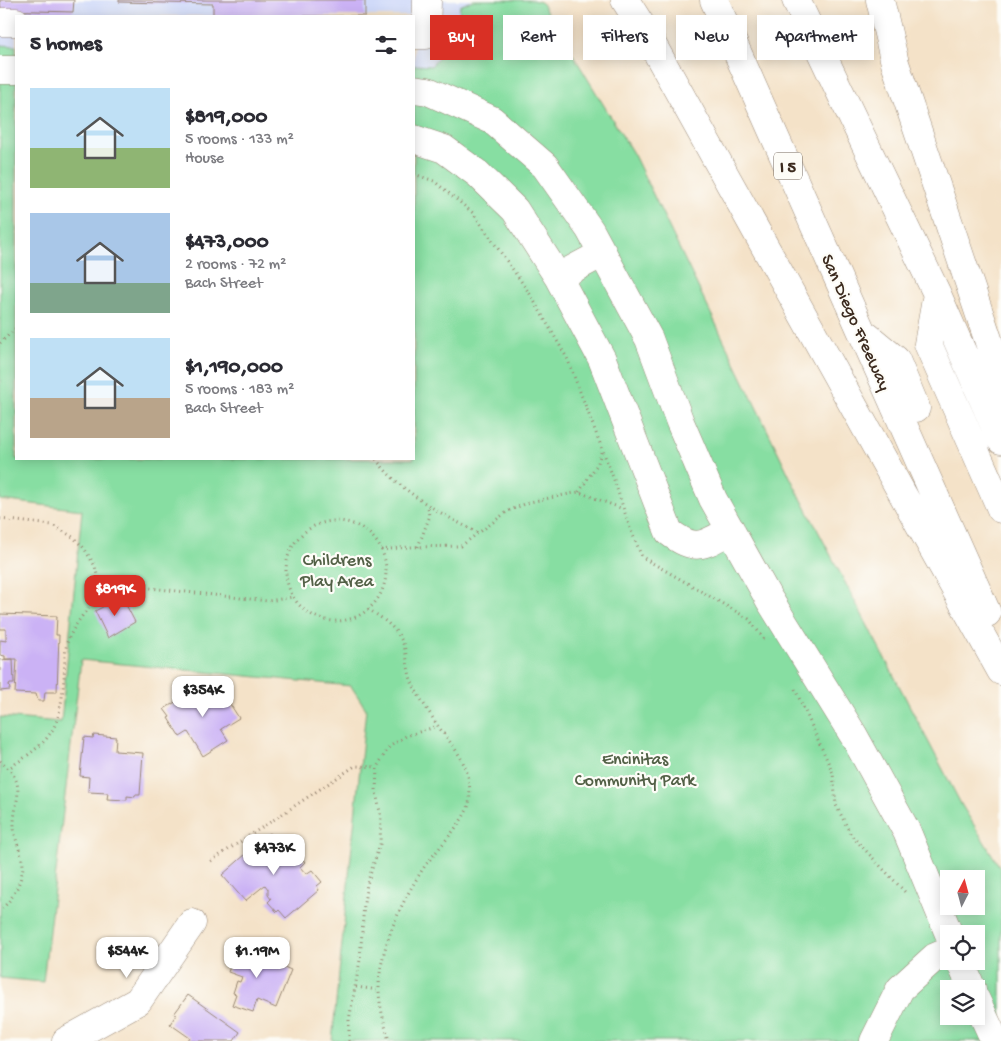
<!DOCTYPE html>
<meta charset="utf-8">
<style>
body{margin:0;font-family:"Gochi Hand",sans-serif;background:#f2f2f3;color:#2b2b33;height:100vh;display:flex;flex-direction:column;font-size:19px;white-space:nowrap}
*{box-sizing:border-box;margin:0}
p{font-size:16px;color:#7c7c81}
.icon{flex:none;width:28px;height:28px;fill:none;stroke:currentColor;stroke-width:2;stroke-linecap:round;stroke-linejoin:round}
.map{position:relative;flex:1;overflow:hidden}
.side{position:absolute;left:15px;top:15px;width:400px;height:445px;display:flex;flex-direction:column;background:#fff;border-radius:0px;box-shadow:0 2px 12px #0003}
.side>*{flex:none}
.guide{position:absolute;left:430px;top:15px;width:475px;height:45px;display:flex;gap:10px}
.needle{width:32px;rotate:6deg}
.buttons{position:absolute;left:940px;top:870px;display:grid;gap:10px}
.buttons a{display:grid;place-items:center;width:45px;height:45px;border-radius:0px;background:#fff;box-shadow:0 2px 12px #0003;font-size:25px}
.price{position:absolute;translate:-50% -42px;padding:0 11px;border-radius:10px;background:#fff;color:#222;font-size:16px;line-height:32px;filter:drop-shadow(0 1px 2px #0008)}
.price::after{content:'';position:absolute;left:50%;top:30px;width:15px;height:11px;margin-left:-8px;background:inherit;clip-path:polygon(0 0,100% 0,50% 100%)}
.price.current{background:#d93025;color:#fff}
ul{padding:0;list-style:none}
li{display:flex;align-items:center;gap:15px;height:125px;padding:0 15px}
li span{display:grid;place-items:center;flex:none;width:140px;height:100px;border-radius:0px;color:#555}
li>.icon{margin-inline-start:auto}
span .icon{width:60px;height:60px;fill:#fffc;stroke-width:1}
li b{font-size:21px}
h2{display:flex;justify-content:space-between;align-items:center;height:60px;padding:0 15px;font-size:21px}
.tag{padding:0 18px;border-radius:0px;background:#fff;box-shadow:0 2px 12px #0003;font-size:18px;line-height:45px}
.tag.current{background:#d93025;color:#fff}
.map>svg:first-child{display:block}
.built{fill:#d0daf9}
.green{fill:#87dea2;stroke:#618460;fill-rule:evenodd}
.building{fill:#cbb2f5}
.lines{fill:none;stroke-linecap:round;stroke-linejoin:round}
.minor-casing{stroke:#988673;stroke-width:29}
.highway-casing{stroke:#988673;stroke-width:29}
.path{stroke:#988673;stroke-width:3;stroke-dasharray:1 4;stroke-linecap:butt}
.minor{stroke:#fff;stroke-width:28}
.highway{stroke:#fff;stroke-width:28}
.labels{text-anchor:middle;stroke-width:4.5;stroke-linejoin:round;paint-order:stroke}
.shield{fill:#fdfcf7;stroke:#75695f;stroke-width:1}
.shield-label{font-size:16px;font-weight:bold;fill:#3b2a1e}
.street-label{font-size:18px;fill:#3b2a1e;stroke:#fdfcf7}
.park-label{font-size:18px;fill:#526046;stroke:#fdfcf7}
</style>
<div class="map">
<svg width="1001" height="1041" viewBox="0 0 1001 1041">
<rect width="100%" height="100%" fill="#fdfcf7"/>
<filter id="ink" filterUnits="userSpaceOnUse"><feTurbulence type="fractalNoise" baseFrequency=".02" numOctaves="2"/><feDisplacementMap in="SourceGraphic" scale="10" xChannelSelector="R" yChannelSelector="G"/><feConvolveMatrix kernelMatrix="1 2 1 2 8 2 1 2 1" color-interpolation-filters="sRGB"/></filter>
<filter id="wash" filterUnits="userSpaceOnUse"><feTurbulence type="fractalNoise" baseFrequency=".0096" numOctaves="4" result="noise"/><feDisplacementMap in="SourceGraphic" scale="20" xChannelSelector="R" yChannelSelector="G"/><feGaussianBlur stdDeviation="1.12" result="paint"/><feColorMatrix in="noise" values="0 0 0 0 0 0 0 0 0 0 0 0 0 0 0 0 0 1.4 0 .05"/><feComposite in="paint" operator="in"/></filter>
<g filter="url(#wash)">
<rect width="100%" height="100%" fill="#f4e2c8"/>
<path class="built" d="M 0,0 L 473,0 L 460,6 L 456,39 L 431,66 L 414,65 L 414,16 L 16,16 L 16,46 L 0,45 Z"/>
<path class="green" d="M 473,0 L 532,0 L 541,2 L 634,155 L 794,485 L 961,804 L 1001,869 L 1001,1041 L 332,1041 L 366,709 L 351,686 L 81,660 L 43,982 L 0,978 L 0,717 L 61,722 L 82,510 L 0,500 L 0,45 L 16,46 L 16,459 L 414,459 L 414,65 L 431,66 L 456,39 L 460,6 ZM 949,879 L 976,879 L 976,906 L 949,906 ZM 949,934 L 976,934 L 976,961 L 949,961 ZM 949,989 L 976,989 L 976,1016 L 949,1016 Z"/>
<g id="blocks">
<path class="building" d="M 0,0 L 74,0 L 73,12 L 1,10 Z
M 119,0 L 365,0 L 365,16 L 213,16 L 213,4 L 119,2 Z
M 122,597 L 135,622 L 108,638 L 95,611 Z
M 0,614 L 57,616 L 56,635 L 59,635 L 57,692 L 45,692 L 44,701 L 38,701 L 36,694 L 15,693 L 17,659 L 5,659 L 5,656 L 0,655 L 0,640 L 6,641 L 6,629 L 0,629 Z
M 13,659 L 14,684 L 9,684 L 10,690 L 0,691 L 0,660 Z
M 216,682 L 239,718 L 221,729 L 228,740 L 203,756 L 188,732 L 180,737 L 168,718 L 170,717 L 164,709 L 185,696 L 187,697 L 192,694 L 194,696 Z
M 94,735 L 116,737 L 115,751 L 143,753 L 140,795 L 135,795 L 135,797 L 127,796 L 127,800 L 107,799 L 108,793 L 88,792 L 89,777 L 80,776 L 84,737 L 93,738 Z
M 270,833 L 290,855 L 295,850 L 305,862 L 300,867 L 306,874 L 312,870 L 322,882 L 317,886 L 319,890 L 286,918 L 279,910 L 277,912 L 268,902 L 271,899 L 268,895 L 268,889 L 265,885 L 245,901 L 222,875 Z
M 239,943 L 263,952 L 261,954 L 266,956 L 265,959 L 291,970 L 276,1008 L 257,1000 L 253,1012 L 232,1005 L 236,994 L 233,993 L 237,981 L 240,982 L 242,977 L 228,972 Z
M 188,995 L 240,1032 L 234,1041 L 188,1041 L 190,1038 L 170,1024 L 176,1015 L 174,1014 Z"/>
</g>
</g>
<g filter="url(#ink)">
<use href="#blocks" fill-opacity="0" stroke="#988673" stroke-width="1"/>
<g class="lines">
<defs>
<path id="minor" d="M 0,22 L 16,22
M 414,35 L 426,35 L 427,0
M 0,70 L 16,70
M 414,89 L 428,91 L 492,120 L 545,166 L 590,230 L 649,339 L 680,422 L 713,499 L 769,599 L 854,736 L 907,832 L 949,934
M 414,139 L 444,149 L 478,174 L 515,210 L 558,277 L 602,359 L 669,532 C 696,553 703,545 731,530
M 558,277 L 603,253
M 960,961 L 972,989
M 976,1000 L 995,1041
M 66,1041 L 138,1001 L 192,923
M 874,1041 L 900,989 L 935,957 L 949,951"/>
<path id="highway" d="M 625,0 L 646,33 L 1001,671
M 714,0 L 987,613
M 796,0 L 937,294 L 1001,440
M 880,0 L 895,63 L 992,351 L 993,411
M 937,294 L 928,344 L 1001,509
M 867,336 L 896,360 L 916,408"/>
</defs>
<use href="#minor" class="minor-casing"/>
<use href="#highway" class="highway-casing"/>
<path class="path" d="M 414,174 L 434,181 L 473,213 L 530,294 L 567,358 L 613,477 L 630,528 L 642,557 L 749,619 L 764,639
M 0,343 L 16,328
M 376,459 C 401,493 442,514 478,533
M 579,492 L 598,463 L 602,449
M 0,519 L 52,525 L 73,537 L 84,548 L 95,566 L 101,592 C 90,606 75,623 68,640 C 64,651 65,666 64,678 C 60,730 52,740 9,768
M286 571a50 50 0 1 1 100 0a50 50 0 1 1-100 0Z
M 418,547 L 429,518 L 428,505
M 381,550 L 408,547 L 461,546 L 508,511 L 530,502 L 579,492 L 623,509
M 101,592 L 132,586 L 268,601 L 293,597
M 368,609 C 384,619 401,631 405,650 C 408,663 408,675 414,687 C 421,700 430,714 438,726 C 451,744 465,758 469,781 C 470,788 470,798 469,804 C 464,823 434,852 423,869 C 401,902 379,949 379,989 C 379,1006 385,1025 389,1041
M 795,689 L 833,773 L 836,805 L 851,835 L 905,892
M 0,761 C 30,785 13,798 14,828 C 15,841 23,857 23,866 C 22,882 12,901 0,910
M 211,861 L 355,766 L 377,767
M 356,987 L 379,990
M 349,1041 L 349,1020 L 360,960 L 364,903 L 367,884 L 380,844 L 381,817 L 376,792 L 377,767 L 389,747 L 406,736 L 438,726"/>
<use href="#minor" class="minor"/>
<use href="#highway" class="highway"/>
</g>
</g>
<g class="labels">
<rect class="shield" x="774" y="152.5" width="28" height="27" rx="4"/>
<g class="shield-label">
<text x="788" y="172">I 5</text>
</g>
<g class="street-label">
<text transform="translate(857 322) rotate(66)" y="6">San Diego Freeway</text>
</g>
<g class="park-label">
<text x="337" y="565">Childrens<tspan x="337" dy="21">Play Area</tspan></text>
<text x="635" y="764">Encinitas<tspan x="635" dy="21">Community Park</tspan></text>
</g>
</g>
</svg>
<div class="buttons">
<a><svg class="needle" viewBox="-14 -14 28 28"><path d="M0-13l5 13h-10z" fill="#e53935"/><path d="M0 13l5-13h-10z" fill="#7c7c81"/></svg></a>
<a><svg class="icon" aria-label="locate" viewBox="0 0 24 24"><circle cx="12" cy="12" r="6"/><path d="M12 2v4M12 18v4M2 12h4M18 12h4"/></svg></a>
<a><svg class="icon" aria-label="layers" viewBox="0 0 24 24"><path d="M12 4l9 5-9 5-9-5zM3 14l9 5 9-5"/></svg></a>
</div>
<b class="price current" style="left:115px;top:617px">$819K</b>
<b class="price" style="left:203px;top:718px">$354K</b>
<b class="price" style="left:274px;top:876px">$473K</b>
<b class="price" style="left:127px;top:979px">$544K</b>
<b class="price" style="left:257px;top:979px">$1.19M</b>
<div class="guide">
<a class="tag current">Buy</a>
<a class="tag">Rent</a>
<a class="tag">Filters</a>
<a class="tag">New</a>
<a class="tag">Apartment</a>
</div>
<section class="side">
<h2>5 homes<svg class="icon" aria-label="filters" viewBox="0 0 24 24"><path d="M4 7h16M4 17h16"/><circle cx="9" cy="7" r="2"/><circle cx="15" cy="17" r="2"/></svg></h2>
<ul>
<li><span style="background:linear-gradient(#bfe0f5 60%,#8fb573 0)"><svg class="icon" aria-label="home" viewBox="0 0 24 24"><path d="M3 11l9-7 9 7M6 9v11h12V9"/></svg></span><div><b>$819,000</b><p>5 rooms · 133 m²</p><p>House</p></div></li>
<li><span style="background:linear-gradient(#a9c7e8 70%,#7fa58c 0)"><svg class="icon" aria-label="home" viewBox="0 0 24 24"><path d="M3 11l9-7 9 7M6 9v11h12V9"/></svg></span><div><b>$473,000</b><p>2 rooms · 72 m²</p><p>Bach Street</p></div></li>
<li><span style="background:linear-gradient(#bfe0f5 60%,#b9a48a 0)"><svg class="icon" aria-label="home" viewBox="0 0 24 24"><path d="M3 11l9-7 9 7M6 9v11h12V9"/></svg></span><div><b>$1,190,000</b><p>5 rooms · 183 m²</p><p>Bach Street</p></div></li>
</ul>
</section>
</div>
